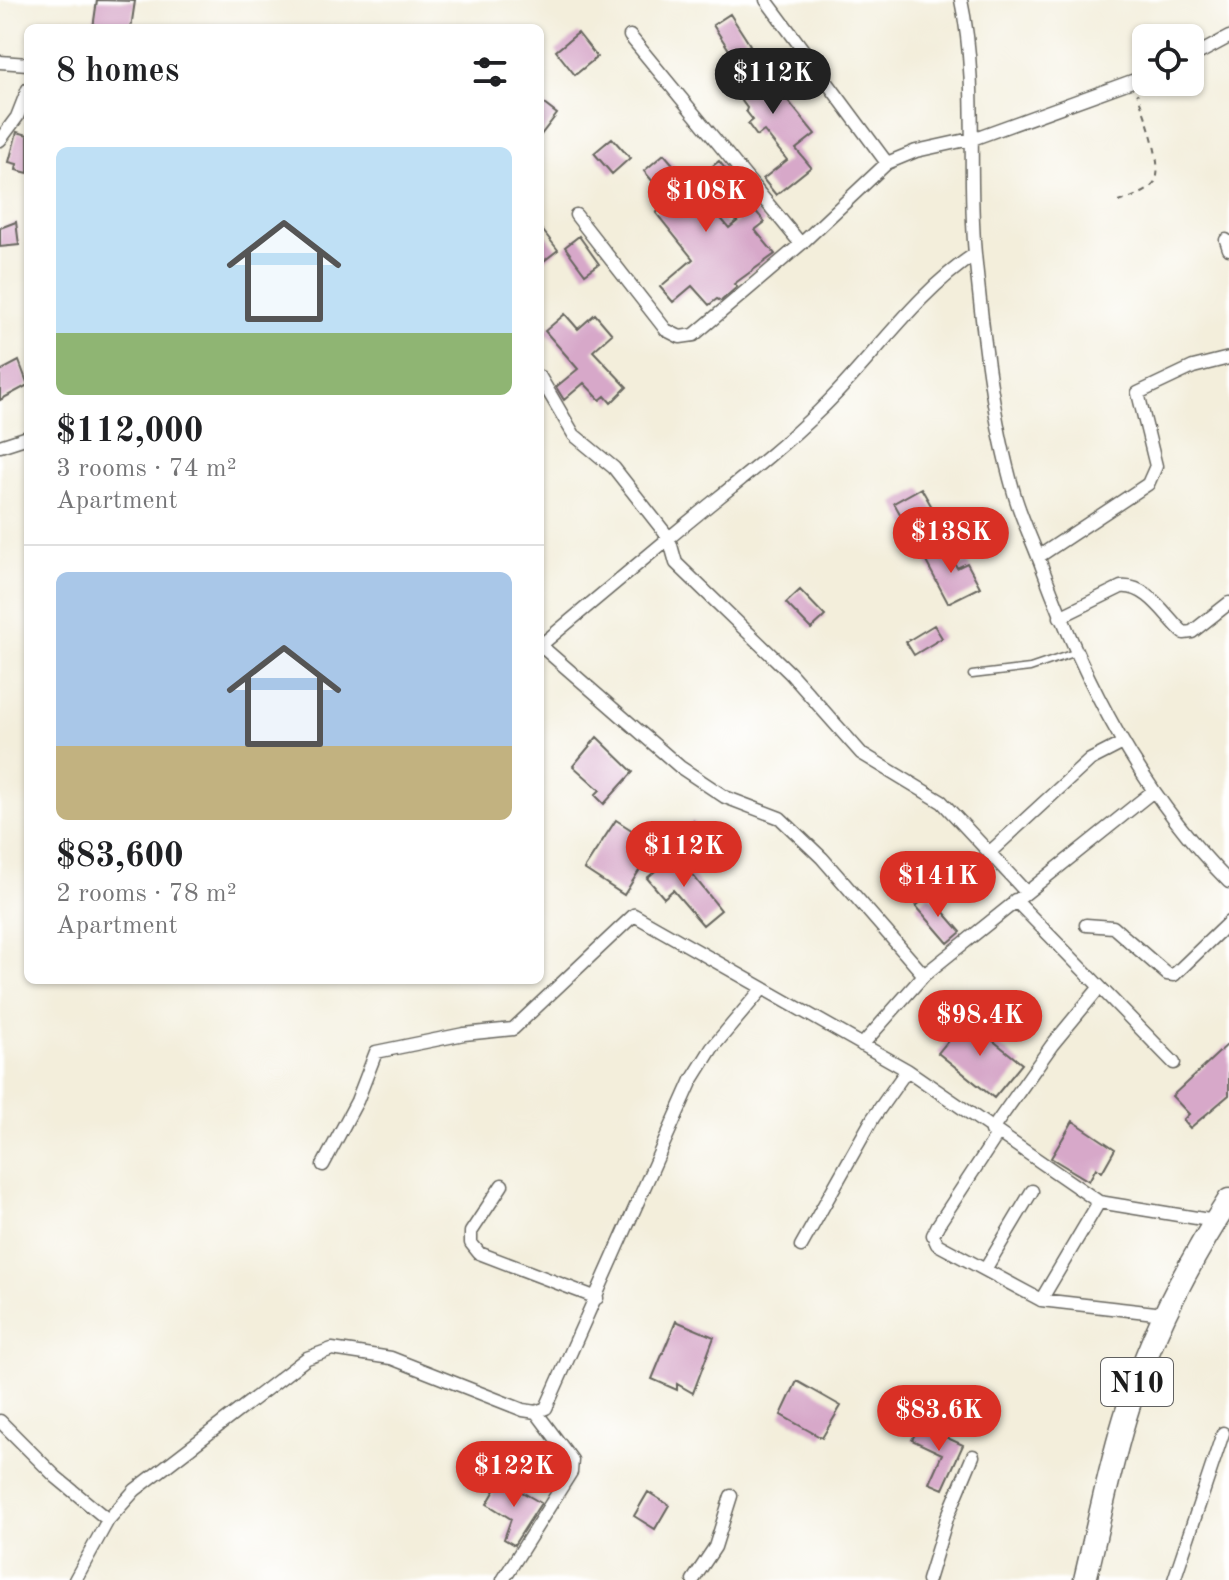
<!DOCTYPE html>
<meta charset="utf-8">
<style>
body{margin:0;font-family:"Old Standard TT",serif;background:#f2f2f2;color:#202124;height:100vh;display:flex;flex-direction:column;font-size:30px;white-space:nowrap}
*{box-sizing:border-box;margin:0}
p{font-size:26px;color:#757577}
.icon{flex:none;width:44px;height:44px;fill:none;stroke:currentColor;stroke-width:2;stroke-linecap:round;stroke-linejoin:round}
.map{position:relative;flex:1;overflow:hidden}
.side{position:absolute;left:24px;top:24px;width:520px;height:960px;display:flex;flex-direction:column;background:#fff;border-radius:12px;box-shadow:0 2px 6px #0004}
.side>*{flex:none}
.controls{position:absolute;left:1132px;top:24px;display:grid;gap:16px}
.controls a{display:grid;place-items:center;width:72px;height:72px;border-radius:12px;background:#fff;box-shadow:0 2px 6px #0004;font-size:40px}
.price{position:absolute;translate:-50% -68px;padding:0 18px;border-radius:28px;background:#d93025;color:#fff;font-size:26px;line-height:52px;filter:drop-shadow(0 2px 4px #0008)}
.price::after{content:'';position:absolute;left:50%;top:48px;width:24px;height:18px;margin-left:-12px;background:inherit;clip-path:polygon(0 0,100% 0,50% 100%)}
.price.active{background:#222;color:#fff}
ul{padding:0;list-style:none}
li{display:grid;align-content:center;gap:16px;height:424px;padding:0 32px}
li+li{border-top:2px solid #e0e0e0}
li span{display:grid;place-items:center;height:248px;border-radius:12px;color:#555}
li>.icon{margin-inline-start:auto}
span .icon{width:144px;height:144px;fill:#fffc;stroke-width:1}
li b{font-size:34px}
h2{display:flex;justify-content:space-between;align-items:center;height:96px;padding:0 32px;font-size:34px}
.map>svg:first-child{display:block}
.building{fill:#d7a8c9}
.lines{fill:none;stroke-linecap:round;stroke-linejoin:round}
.lane-casing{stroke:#67665f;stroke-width:9}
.street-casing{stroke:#67665f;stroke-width:15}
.highway-casing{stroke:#67665f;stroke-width:25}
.path{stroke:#67665f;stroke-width:2;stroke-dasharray:6 6;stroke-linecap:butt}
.lane{stroke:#fff;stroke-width:6}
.street{stroke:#fff;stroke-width:12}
.highway{stroke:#fff;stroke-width:22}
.labels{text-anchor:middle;stroke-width:7;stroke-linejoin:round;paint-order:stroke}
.shield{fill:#fff;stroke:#606060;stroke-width:2}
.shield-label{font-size:28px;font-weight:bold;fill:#1c1c1c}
</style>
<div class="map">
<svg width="1229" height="1580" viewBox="0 0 1229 1580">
<rect width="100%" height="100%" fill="#fff"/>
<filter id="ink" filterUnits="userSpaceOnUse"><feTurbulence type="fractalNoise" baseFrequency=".0125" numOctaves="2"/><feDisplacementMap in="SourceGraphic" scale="16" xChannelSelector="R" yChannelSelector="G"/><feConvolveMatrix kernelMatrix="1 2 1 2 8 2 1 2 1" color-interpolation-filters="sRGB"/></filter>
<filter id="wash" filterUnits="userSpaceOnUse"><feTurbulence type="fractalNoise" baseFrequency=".006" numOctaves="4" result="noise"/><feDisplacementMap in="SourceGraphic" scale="32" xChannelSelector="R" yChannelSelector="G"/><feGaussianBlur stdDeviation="1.8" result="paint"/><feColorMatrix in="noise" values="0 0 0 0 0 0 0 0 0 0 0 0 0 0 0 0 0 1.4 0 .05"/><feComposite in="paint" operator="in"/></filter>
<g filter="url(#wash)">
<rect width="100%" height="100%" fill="#f3eedb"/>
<g id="blocks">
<path class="building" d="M 97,0 L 135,1 L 131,28 L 93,28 Z
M 730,14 L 750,45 L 733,56 L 713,25 Z
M 578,33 L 597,57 L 575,75 L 556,51 Z
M 781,56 L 798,80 L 781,92 L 815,134 L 796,149 L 811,167 L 776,195 L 763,179 L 787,160 L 764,131 L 757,136 L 748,124 L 753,120 L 746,111 L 747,108 L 718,69 L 730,60 L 746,80 Z
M 540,101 L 557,114 L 540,136 Z
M 17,132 L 28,135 L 28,173 L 16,170 L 17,164 L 9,162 Z
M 612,138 L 630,158 L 612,174 L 594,153 Z
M 664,154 L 690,184 L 719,161 L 730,175 L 702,196 L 729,228 L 753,208 L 765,222 L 755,230 L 775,254 L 734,284 L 737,287 L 721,301 L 717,299 L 709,305 L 692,286 L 673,302 L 660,287 L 693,259 L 656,213 L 670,202 L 644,171 Z
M 16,222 L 19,245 L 0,247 L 0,228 Z
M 540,227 L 558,250 L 540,264 Z
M 579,236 L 599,264 L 585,274 L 565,247 Z
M 565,314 L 578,329 L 595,314 L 612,334 L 593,351 L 627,387 L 611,403 L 605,396 L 600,400 L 584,383 L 564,400 L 556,387 L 578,369 L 545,331 Z
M 19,361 L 28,385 L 0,400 L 0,371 Z
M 921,488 L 940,521 L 913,537 L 894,503 Z
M 945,545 L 957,568 L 967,563 L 980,587 L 948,603 L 923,556 Z
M 800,590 L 825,616 L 811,629 L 786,603 Z
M 934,625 L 942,638 L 914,655 L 906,642 Z
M 597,737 L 633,772 L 604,804 L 595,795 L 600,790 L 573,766 Z
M 616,820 L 655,845 L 624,895 L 584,869 Z
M 693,821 L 717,851 L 700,865 L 675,836 Z
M 673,856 L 694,870 L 691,873 L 721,910 L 703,925 L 673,890 L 664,898 L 647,878 Z
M 929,895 L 961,932 L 948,943 L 916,906 Z
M 966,1019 L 1022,1064 L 994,1098 L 938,1053 Z
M 1229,1043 L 1229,1095 L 1190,1128 L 1183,1120 L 1189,1114 L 1172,1096 Z
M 1073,1121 L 1115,1149 L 1102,1172 L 1096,1168 L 1089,1181 L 1051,1158 Z
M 676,1321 L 714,1337 L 693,1393 L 677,1384 L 677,1390 L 652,1379 Z
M 797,1381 L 841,1406 L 822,1438 L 781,1415 Z
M 919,1425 L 963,1445 L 943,1489 L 929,1483 L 942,1454 L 912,1440 Z
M 501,1480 L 541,1503 L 514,1545 L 504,1539 L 511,1519 L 487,1504 Z
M 648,1492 L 669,1505 L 655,1529 L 634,1516 Z"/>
</g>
</g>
<g filter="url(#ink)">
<use href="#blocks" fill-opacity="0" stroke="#67665f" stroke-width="2"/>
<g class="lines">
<defs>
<path id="lane" d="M 972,675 L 1030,668 L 1074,653"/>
<path id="street" d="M 766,0 L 887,163
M 961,0 C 979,84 967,169 975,254 C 983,333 992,417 1014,493 C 1021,518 1033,542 1042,567 C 1085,683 1141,793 1229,882
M 630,36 L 801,244
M 1190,58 L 1229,37
M 0,62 L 28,64
M 0,140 L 17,117 L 28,89
M 576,215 L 666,330 L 680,337 L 694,335 L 801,244 L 887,163 L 916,151 L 975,138 L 1146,76
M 1226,240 L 1229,249
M 540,377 L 574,435 L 614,468 L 669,538 C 719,496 772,457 819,411 C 873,359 913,295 975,254
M 0,446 L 28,437
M 1038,557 L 1148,484 L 1156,466 L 1138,393 L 1193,367 L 1229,358
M 1060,617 L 1121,587 C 1148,584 1166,617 1184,633 L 1192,632 L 1229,603
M 540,645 L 680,767 L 725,797 L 780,818 L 822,858 L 924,975
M 541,645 L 669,538 L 676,563 L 790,673 L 861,753 L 942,802 L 1025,891
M 989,853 L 1090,760 L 1123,743
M 1015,900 L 1174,1063
M 1086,925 L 1113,927 L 1167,974 L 1174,975 L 1229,922
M 862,1045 L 924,975 L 1152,792
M 991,1131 L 1052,1045 L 1099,988
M 997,1135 L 938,1225 L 933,1235 L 937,1244 L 1041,1300 L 1164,1314
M 323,1165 L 357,1101 L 376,1052 L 464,1034 L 513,1029 L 634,915 L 907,1070 L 1099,1202 L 1215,1221
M 502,1185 L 471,1232 L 471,1243 L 479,1253 L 597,1298
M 801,1246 L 873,1118 L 907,1070
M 986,1268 L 1032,1191
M 1041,1300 L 1099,1202
M 0,1421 L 56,1477 L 108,1520
M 75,1580 L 108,1520 L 135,1490 L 307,1358 L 332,1349 L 391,1358 L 523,1410 L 536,1412 L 546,1408 L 692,1080 L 712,1048 L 762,989
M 503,1580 L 571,1472 L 572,1460 L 536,1412
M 693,1580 L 715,1547 L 731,1496
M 928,1580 L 947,1518 L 973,1456
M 1174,1580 L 1223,1433"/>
<path id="highway" d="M 1085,1580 C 1099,1522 1110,1464 1128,1408 C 1151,1334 1187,1265 1229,1200"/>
</defs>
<use href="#lane" class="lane-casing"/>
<use href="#street" class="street-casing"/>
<use href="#highway" class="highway-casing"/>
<path class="path" d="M 1119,202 C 1129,198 1145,194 1153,185 C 1167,171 1144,112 1137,93"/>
<use href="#lane" class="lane"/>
<use href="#street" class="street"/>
<use href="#highway" class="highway"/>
</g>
</g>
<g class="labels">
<rect class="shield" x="1101" y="1358" width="72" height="48" rx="6"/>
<g class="shield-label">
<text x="1137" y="1392">N10</text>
</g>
</g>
</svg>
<div class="controls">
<a><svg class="icon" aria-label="locate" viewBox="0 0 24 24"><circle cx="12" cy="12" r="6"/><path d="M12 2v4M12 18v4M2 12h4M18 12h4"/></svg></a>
</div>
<b class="price active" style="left:773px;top:116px">$112K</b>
<b class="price" style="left:706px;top:234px">$108K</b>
<b class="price" style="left:951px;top:575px">$138K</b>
<b class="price" style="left:684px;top:889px">$112K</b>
<b class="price" style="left:938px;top:919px">$141K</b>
<b class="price" style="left:980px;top:1058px">$98.4K</b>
<b class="price" style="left:939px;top:1453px">$83.6K</b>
<b class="price" style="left:514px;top:1509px">$122K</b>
<section class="side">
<h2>8 homes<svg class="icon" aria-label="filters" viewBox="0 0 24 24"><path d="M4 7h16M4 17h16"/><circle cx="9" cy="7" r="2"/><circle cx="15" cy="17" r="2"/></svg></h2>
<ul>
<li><span style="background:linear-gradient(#bfe0f5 75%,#8fb573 0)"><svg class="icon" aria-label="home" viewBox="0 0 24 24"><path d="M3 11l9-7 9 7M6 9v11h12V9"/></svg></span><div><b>$112,000</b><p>3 rooms · 74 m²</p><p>Apartment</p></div></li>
<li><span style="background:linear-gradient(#a9c7e8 70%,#c2b280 0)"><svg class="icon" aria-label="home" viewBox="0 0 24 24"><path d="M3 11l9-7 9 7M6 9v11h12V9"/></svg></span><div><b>$83,600</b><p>2 rooms · 78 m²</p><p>Apartment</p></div></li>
</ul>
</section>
</div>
